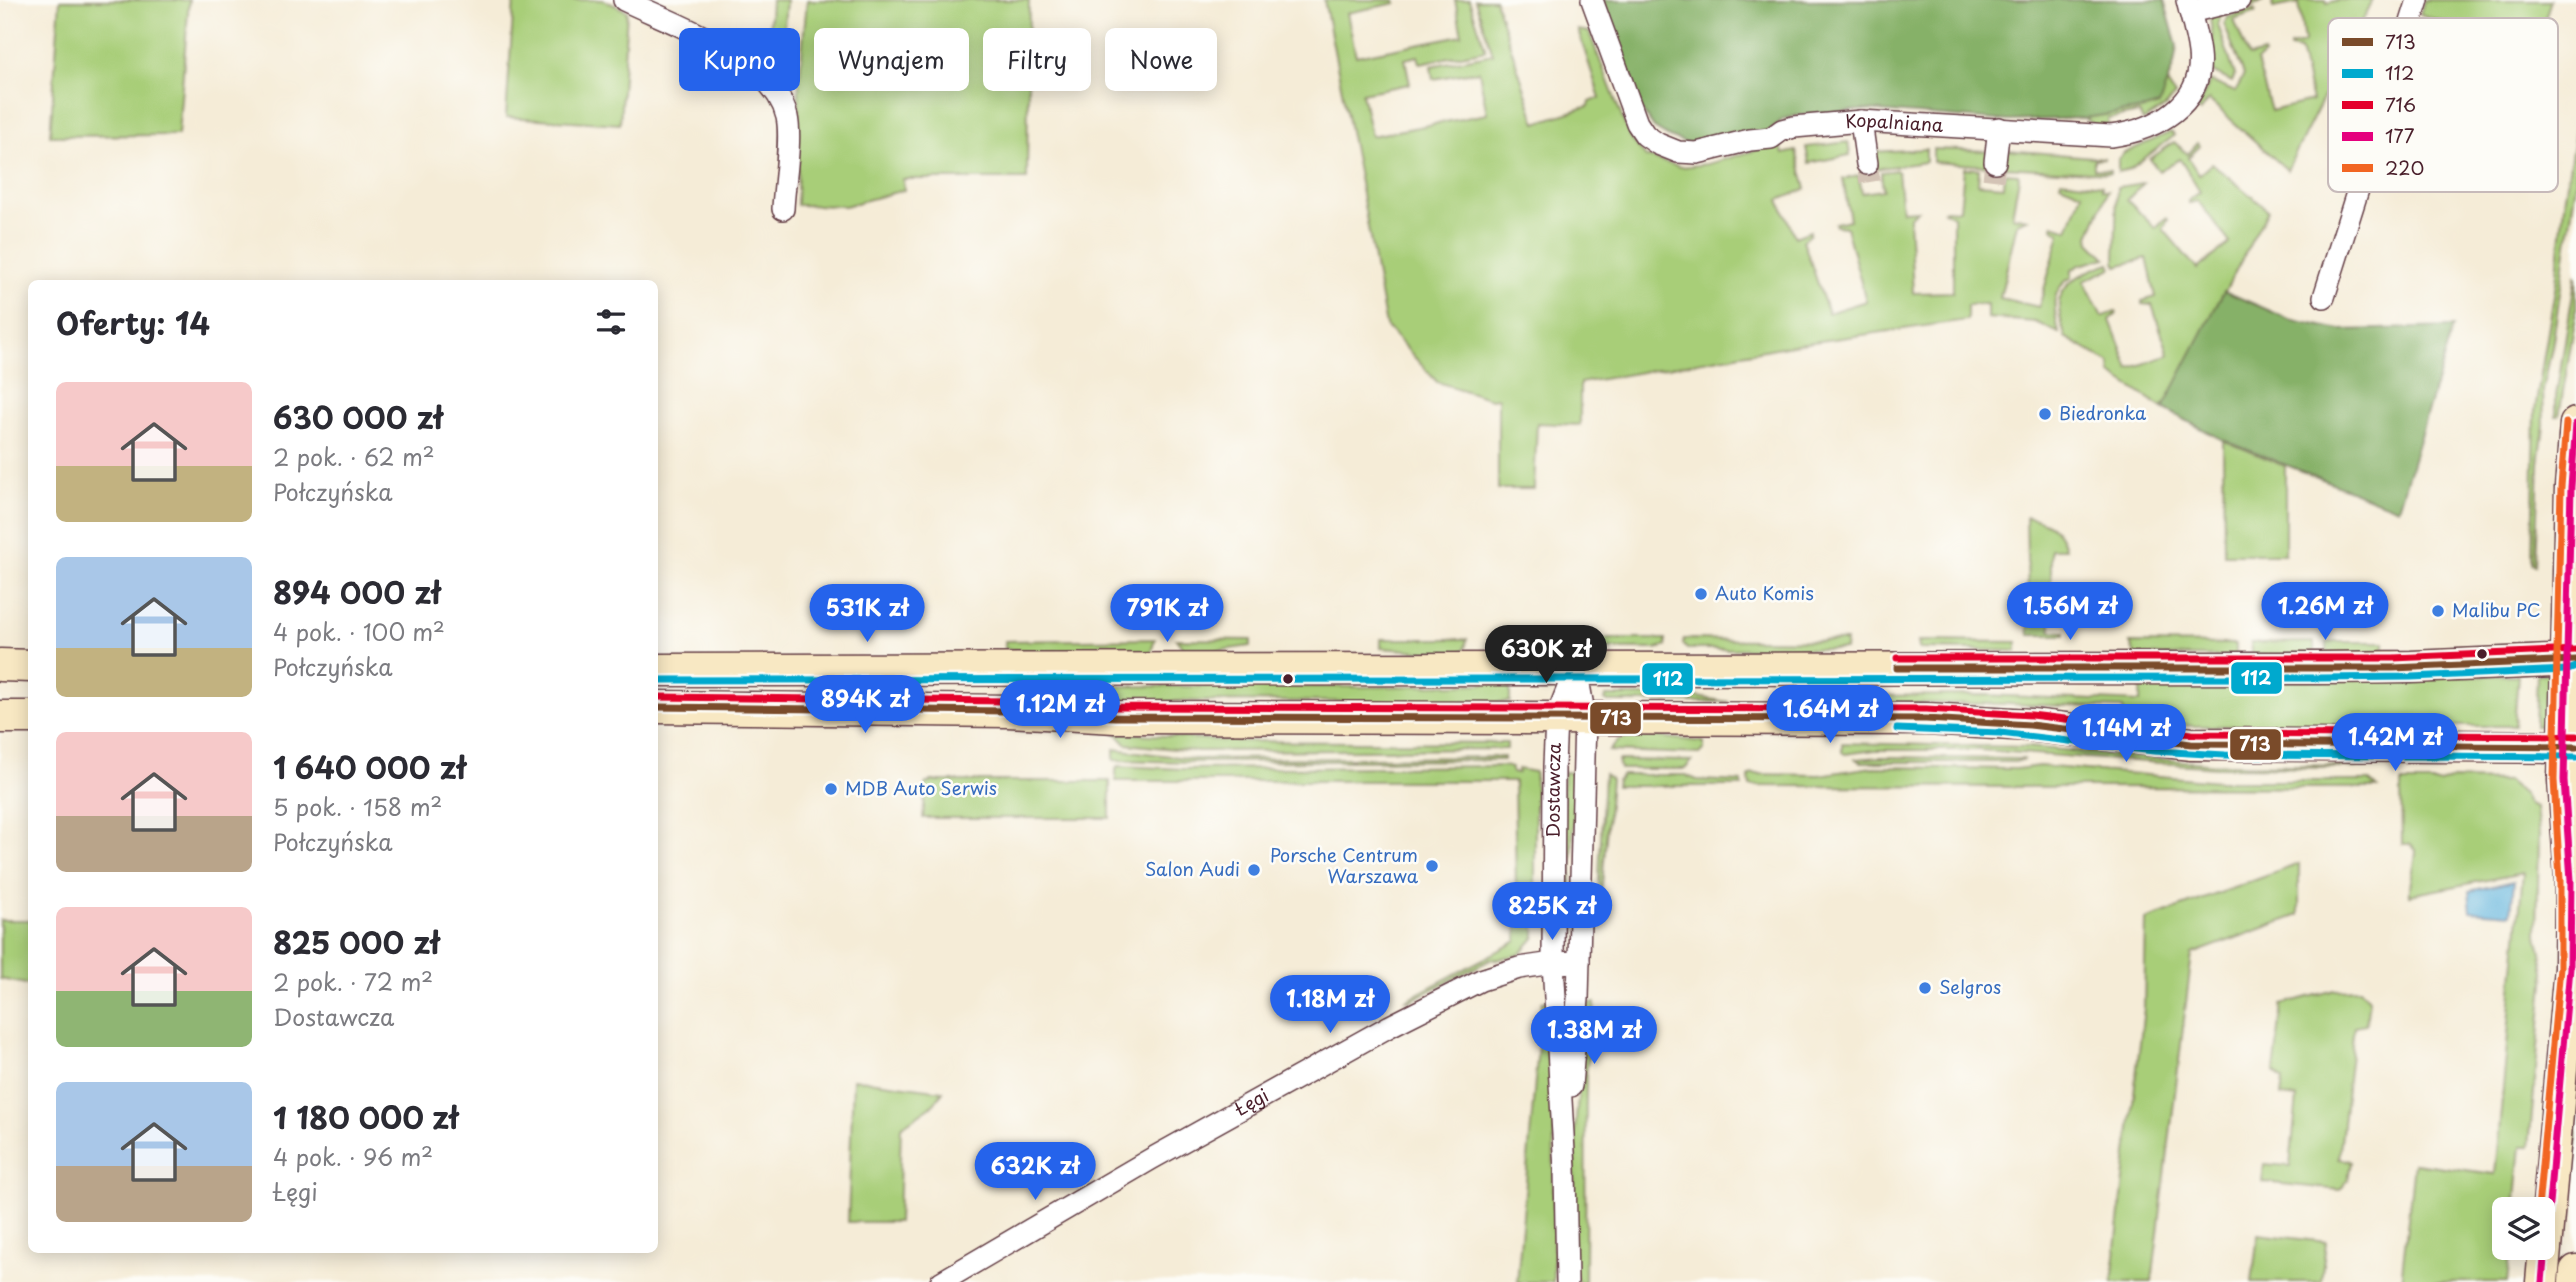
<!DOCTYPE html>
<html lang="pl">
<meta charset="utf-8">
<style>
body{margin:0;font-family:"Playpen Sans",sans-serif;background:#f7f7f7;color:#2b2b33;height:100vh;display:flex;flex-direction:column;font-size:26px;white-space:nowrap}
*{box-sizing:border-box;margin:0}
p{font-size:23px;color:#7c7c81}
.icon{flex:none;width:38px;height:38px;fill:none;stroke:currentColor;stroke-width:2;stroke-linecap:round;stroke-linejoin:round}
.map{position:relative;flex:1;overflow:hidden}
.sheet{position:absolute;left:28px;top:280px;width:630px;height:973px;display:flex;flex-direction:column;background:#fff;border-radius:10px;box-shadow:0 4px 18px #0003}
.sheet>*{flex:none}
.top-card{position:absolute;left:679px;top:28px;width:665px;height:63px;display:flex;gap:14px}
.tools{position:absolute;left:2492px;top:1197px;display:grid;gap:14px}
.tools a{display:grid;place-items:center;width:63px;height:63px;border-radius:10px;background:#fff;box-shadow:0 4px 18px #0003;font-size:35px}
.price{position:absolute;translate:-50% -60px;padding:0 16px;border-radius:24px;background:#2563eb;color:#fff;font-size:23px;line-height:46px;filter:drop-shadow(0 2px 4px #0008)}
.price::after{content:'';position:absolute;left:50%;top:42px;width:21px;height:16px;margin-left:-10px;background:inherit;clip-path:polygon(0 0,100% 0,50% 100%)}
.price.current{background:#222;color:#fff}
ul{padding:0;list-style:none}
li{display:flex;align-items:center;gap:21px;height:175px;padding:0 28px}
li span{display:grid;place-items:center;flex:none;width:196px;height:140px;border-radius:10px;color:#555}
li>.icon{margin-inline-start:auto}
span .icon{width:84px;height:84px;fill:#fffc;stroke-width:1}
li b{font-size:30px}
h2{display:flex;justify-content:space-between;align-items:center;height:84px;padding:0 28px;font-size:30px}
.pill{padding:0 24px;border-radius:10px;background:#fff;box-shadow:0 4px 18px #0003;font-size:24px;line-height:63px}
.pill.current{background:#2563eb;color:#fff}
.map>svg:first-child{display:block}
.green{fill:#a8ce78;stroke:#797652;stroke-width:2}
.forest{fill:#86b168;stroke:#68684a;stroke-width:2}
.water{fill:#61b4dd;stroke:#566a84;stroke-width:2}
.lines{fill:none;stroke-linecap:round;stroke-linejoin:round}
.minor-tunnel{stroke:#d3c3b5;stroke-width:21;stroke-dasharray:21 10;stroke-linecap:butt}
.minor-casing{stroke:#643e45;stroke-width:24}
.secondary-casing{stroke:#643e45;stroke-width:35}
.minor{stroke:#fff;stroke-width:21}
.secondary{stroke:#f8e8c3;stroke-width:32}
.bus-1-casing{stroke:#fdfcf7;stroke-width:12}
.bus-2-casing{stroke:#fdfcf7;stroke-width:12}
.bus-3-casing{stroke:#fdfcf7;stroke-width:12}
.bus-4-casing{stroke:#fdfcf7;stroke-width:12}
.bus-5-casing{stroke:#fdfcf7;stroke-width:12}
.bus-1{stroke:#7a4b2a;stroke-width:7}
.bus-2{stroke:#00a9ce;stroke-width:7}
.bus-3{stroke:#e4002b;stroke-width:7}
.bus-4{stroke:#e5007d;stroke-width:7}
.bus-5{stroke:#f26522;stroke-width:7}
.shop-dot{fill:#3f7fe0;stroke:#fdfcf7;stroke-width:2.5}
.bus-dot{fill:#4a1f2b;stroke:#fdfcf7;stroke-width:2.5}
.labels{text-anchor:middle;stroke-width:5;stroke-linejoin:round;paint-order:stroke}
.street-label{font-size:18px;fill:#4a1f2b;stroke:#fdfcf7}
.shop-label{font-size:18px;fill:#366cbe;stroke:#fdfcf7;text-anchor:start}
.key{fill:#fdfcf7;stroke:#c7baba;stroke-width:2}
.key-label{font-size:19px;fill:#4a1f2b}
.line-badge{stroke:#fdfcf7;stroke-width:2.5}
.badge-label{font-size:19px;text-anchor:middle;font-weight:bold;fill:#fff}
</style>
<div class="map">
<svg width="2576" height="1282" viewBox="0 0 2576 1282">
<rect width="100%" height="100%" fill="#fdfcf7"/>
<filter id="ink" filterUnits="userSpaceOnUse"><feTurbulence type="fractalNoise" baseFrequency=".0143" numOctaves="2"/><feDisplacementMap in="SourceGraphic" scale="14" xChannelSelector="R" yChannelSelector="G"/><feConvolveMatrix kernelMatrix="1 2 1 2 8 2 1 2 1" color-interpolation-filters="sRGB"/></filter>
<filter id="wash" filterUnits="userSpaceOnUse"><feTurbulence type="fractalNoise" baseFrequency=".00686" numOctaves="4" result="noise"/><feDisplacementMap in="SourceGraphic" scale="28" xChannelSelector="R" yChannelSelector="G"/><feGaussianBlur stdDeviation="1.57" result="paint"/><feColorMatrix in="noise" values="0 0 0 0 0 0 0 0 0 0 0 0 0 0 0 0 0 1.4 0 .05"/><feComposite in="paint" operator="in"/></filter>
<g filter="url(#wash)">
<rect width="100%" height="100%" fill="#f5ecd7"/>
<path class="green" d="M 60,0 L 189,0 L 178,135 L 50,136 Z
M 514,0 L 604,0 L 627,11 L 620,124 L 506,117 Z
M 771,0 L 786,0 L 781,69 L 768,52 Z
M 807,0 L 1029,0 L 1027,179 L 903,179 L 904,190 L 845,206 L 797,205 L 799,84 Z
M 1324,0 L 1395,0 L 1396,3 L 1347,13 L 1356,56 L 1462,35 L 1455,0 L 1469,0 L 1486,50 L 1420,63 L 1418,56 L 1405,59 L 1410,84 L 1362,93 L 1371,136 L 1487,114 L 1479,71 L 1433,79 L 1431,66 L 1493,54 L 1475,0 L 1495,0 L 1536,123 L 1589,106 L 1590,102 L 1600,98 L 1578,30 L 1589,32 L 1630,138 L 1646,157 L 1681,167 L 1708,164 L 1780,143 L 1783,154 L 1796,151 L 1806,189 L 1779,200 L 1795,237 L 1810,231 L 1810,234 L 1803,240 L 1828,313 L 1866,301 L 1846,227 L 1836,226 L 1835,223 L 1850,220 L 1843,179 L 1859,176 L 1862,193 L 1883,190 L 1881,172 L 1896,170 L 1898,172 L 1902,211 L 1917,210 L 1909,217 L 1913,293 L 1953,292 L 1953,216 L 1944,211 L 1945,209 L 1960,210 L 1964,168 L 1979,169 L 1978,184 L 2004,186 L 2005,173 L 2018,174 L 2019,177 L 2012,216 L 2027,219 L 2017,223 L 2000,298 L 2039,307 L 2060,234 L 2053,228 L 2053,225 L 2068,230 L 2082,193 L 2060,184 L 2061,180 L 2102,185 L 2102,190 L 2108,190 L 2089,236 L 2090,242 L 2106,258 L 2080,265 L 2072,270 L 2072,277 C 2048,291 2054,310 2059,333 L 2035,322 L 1987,318 L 1987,304 L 1967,305 L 1967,320 L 1792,345 L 1580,383 L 1580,425 L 1537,423 L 1534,489 L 1498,489 L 1498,398 L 1491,399 L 1437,382 L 1386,326 L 1356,161 Z
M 2263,0 L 2263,2 L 2221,15 L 2218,25 L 2235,75 L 2232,82 L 2212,72 L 2213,40 L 2210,18 L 2227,5 Z
M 2277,0 L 2326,0 L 2327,3 L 2338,0 L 2373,0 L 2287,170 L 2209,100 L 2200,112 L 2197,110 L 2210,81 L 2235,92 L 2244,75 L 2224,24 L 2228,17 L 2255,9 L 2256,12 L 2234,20 L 2249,57 L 2263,53 L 2264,55 L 2257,61 L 2271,111 L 2312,101 L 2300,50 L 2290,48 L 2290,46 L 2304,43 L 2299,3 L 2273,8 L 2272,4 Z
M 2424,0 L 2551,0 L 2533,54 L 2420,14 Z
M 2166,82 L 2175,96 L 2165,107 L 2143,121 L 2139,113 L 2108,119 L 2109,128 L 2100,128 L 2084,118 L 2145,109 L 2159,105 Z
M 2576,126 L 2576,183 L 2552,347 L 2543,390 L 2544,425 L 2539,463 L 2535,565 L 2532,563 L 2535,410 L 2556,283 L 2565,195 Z
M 2171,132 L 2174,135 L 2170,139 L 2130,169 L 2118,172 L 2118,159 L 2124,153 Z
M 1848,142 L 1850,155 L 1809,163 L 1806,147 Z
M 2174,142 L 2188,154 L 2198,143 L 2200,146 L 2188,158 L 2199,175 L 2212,163 L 2268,210 L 2163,408 L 2111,374 L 2110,363 L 2065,337 C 2063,327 2058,313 2059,303 C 2062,280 2091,269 2110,263 L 2112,268 L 2084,281 L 2102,317 L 2116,311 L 2117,313 L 2110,320 L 2129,369 L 2169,355 L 2152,305 L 2142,304 L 2142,301 L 2156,297 L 2147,258 L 2117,266 L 2115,262 L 2117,187 L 2144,183 L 2127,200 L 2155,228 L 2166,218 L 2168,220 L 2163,229 L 2197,269 L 2230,243 L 2198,201 L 2189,203 L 2188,201 L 2200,192 L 2180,159 L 2159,171 L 2150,159 Z
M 1926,149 L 1926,162 L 1875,169 L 1872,152 Z
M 1933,149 L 1989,151 L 1988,166 L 1933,162 Z
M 2006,150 L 2105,158 L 2094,159 L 2094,169 L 2110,170 L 2110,173 L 2002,167 Z
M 2576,274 L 2576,315 L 2559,416 L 2556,416 L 2556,396 Z
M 2223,440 L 2285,466 L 2285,554 L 2224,554 Z
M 2026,517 C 2047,521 2060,527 2065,549 L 2051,549 L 2051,631 L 2065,632 L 2065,635 L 2029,635 Z
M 1155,639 L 1151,652 L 1147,655 L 1091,655 L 1005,649 L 1005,641 Z
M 1176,639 L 1251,640 L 1251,646 L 1188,655 Z
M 1381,639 L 1467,639 L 1465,649 L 1457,654 L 1381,648 Z
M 1550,639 L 1666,639 L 1666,646 L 1658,649 L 1558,649 L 1552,646 Z
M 1684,639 L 1846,641 L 1845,649 L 1687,649 L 1683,644 Z
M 1918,641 L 2017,642 L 2017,651 L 1919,649 Z
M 2314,642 L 2314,655 L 2251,655 L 2251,643 Z
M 2327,642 L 2384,642 L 2384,656 L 2327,655 Z
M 2130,643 L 2236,644 L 2236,657 L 2135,655 Z
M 2554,673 L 2554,726 L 2535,726 L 2537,674 Z
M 2518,675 L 2514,726 L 2192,726 L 2125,718 L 2123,708 L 2004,704 L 1836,702 L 1836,696 L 1985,695 L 2140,702 L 2141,680 Z
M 1510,683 L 1510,702 L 1099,701 L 1099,686 L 1379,687 Z
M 1606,696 L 1690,696 L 1729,702 L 1608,702 L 1605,700 Z
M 1115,732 L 1229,741 L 1507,743 L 1507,749 L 1194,751 L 1126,744 Z
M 1635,734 L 1704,742 L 1704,749 L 1699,754 L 1609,751 L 1618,740 Z
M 1842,743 L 2027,747 L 2217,764 L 2358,766 L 2367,768 L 2217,767 L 1979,750 L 1875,750 L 1845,754 L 1842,752 Z
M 1114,749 L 1193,759 L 1504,757 L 1504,760 L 1189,762 L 1114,760 Z
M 1880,757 L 2025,759 L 2015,762 L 1860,762 L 1856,759 Z
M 1618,760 L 1692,761 L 1685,769 L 1620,769 Z
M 1118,766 L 1184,769 L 1504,766 L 1512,768 L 1512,773 L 1518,773 L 1518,769 L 1535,772 L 1535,937 L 1519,955 L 1490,960 L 1410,1001 L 1406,1000 L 1517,941 L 1514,781 L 1116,781 L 1116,769 Z
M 2039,766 L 2219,781 L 2369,781 L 2378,788 L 1750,786 L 1749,777 L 1752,774 L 1819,775 L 1873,767 L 2016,769 Z
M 1563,772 L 1576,773 L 1568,947 L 1563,947 Z
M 1604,774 L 1611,779 L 1599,921 L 1597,920 Z
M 1622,775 L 1685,775 L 1697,780 L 1742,782 L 1742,786 L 1616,786 L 1617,780 Z
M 2450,780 L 2508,781 L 2524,795 L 2529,805 L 2536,808 L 2539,835 L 2537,935 L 2545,971 L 2529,1146 L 2521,1146 L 2515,1209 L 2504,1209 L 2504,1248 L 2511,1248 L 2507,1282 L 2401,1282 L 2414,1163 L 2495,1174 L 2523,873 L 2410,895 C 2409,878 2416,866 2416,850 L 2410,844 L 2402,844 L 2401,783 L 2439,783 Z
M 931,781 L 1110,781 L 1110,818 L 923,818 L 926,783 L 931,783 Z
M 2299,864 L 2299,915 L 2192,954 L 2152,1282 L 2112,1282 L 2144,1008 L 2146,920 Z
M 0,920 L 31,920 L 31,985 L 0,979 Z
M 2360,989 L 2369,999 L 2366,1024 L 2354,1026 L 2339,1159 L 2351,1161 L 2348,1180 L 2340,1190 L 2262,1182 L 2264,1164 L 2290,1166 L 2297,1098 L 2281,1096 L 2283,1080 L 2274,1072 L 2282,1004 L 2335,990 Z
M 1549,1000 L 1554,1113 L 1553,1282 L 1517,1282 L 1542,1002 Z
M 1587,1003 L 1595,1003 L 1586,1074 L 1585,1282 L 1578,1282 L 1573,1269 L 1575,1130 Z
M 2576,1041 L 2576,1144 L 2569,1212 L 2559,1215 Z
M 853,1079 L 943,1091 L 934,1104 L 901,1127 L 898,1222 L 848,1222 Z
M 2258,1234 L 2326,1242 L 2321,1282 L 2252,1282 Z"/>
<path class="forest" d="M 1603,0 L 2164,0 L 2177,46 L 2174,64 L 2159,105 L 2145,109 L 2084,118 L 2009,121 L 1864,110 L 1805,114 L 1783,119 L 1769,132 L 1704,143 L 1686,143 L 1669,137 L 1654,128 L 1641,109 Z
M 2224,291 L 2289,319 L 2340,330 L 2453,327 L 2398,509 L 2223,440 L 2163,408 Z"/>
<path class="water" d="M 2514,881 L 2511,914 L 2471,911 L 2469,891 Z"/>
</g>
<g filter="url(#ink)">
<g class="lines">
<path class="minor-tunnel" d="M 1867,164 L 1870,182
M 1993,180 L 1995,162"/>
<defs>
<g id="minor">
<path d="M 624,0 C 673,24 774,58 787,117 C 792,140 784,184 783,209"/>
<path id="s1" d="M 1592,0 L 1637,123 L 1645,135 L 1658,144 L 1678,152 L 1697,153 L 1750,140 L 1771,138 L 1782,130 L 1794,127 L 1861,121 L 2111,136 C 2155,130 2205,105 2199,53 C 2197,35 2191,17 2187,0"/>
<path d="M 2190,12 L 2239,0"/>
<path d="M 1861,121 L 1867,164"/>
<path d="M 1995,162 L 1999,128"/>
<path d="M 2324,297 L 2418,0"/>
<path d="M 1571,1086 L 1578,999 L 1585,718 L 1576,668"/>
<path id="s2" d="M 941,1282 L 1151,1159 L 1390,1026 L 1481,980 L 1519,968 L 1553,963 L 1579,962"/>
<path id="s3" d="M 1567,1282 L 1565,1169 L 1553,963 L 1554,766 L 1556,718 L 1576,668"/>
</g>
<path id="secondary" d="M 0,665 L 32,666
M 654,670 L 2320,668 L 2411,667 L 2576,660
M 654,707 L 1008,711 L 1115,717 L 1926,719 L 2030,725 L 2191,744 L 2576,747
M 0,717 L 32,717
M 2542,1282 L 2570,968 L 2571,880 L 2564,780 L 2565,747 L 2571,487 L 2576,424
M 2575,1282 L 2576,1271"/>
</defs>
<use href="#minor" class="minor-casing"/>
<use href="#secondary" class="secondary-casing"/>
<use href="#minor" class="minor"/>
<use href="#secondary" class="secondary"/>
<defs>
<path id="bus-1" d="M 1897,668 L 2393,668 L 2576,660
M 654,707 L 1008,711 L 1115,717 L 1926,719 L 2030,725 L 2191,744 L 2576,747"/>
<path id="bus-2" d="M 654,680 L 2320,678 L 2411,677 L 2568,670 L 2576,667
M 1897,729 L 2000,733 L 2154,751 L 2225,755 L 2576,757"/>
<path id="bus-3" d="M 1897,658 L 2393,658 L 2576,650
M 654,697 L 1008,701 L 1115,707 L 1926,709 L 2031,715 L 2192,734 L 2576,736"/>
<path id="bus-4" d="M 2542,1282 L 2570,968 L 2571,880 L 2564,780 L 2571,487 L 2576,424"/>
<path id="bus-5" d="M 2538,1209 L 2560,967 L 2560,880 L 2554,780 L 2561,487 L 2566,423"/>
</defs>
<use href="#bus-1" class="bus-1-casing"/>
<use href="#bus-2" class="bus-2-casing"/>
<use href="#bus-3" class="bus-3-casing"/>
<use href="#bus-4" class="bus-4-casing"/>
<use href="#bus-5" class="bus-5-casing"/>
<use href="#bus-1" class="bus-1"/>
<use href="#bus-2" class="bus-2"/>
<use href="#bus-3" class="bus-3"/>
<use href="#bus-4" class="bus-4"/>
<use href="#bus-5" class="bus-5"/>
</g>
</g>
<g class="shop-dot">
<circle cx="2045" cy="414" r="7"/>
<circle cx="1701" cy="594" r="7"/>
<circle cx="2438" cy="611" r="7"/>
<circle cx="831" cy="789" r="7"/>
<circle cx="1432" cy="866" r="7"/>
<circle cx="1254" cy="870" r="7"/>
<circle cx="1925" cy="988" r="7"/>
</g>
<g class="bus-dot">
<circle cx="2482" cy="654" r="6"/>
<circle cx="1288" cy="679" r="6"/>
</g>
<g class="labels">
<g class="street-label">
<text dy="6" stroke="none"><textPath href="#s1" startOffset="404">Kopalniana</textPath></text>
<text dy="6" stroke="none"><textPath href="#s3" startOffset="492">Dostawcza</textPath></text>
<text dy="6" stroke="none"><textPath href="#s2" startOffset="359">Łęgi</textPath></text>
</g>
<g class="shop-label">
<text x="2059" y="420">Biedronka</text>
<text x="1715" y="600">Auto Komis</text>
<text x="2452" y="617">Malibu PC</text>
<text x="845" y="795">MDB Auto Serwis</text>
<text x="1418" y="862" text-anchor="end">Porsche Centrum<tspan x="1418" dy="21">Warszawa</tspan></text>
<text x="1240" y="876" text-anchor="end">Salon Audi</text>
<text x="1939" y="994">Selgros</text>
</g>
</g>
<rect x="2328" y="18" width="230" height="174" rx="10" class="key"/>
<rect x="2342" y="38" width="31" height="8" fill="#7a4b2a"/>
<rect x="2342" y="69" width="31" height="9" fill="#00a9ce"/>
<rect x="2342" y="101" width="31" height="8" fill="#e4002b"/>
<rect x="2342" y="132" width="31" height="9" fill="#e5007d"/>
<rect x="2342" y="164" width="31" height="8" fill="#f26522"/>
<g class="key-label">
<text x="2385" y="49">713</text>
<text x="2385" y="80">112</text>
<text x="2385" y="112">716</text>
<text x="2385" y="143">177</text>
<text x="2385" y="175">220</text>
</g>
<g class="line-badge">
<rect x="2230" y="661" width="53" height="34" rx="7" fill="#00a9ce"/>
<rect x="1641" y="662" width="53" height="34" rx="7" fill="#00a9ce"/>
<rect x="1589" y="701" width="53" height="34" rx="7" fill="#7a4b2a"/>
<rect x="2229" y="728" width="53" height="33" rx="7" fill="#7a4b2a"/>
</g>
<g class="badge-label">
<text x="2256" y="685">112</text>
<text x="1668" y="686">112</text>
<text x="1616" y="725">713</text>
<text x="2255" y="751">713</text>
</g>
</svg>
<div class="tools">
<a><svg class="icon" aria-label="layers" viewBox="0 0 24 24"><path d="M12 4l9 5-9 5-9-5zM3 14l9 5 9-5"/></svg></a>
</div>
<b class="price" style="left:2070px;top:642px">1.56M zł</b>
<b class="price" style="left:2325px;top:642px">1.26M zł</b>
<b class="price" style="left:867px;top:644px">531K zł</b>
<b class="price" style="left:1167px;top:644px">791K zł</b>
<b class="price current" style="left:1546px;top:685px">630K zł</b>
<b class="price" style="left:865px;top:735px">894K zł</b>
<b class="price" style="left:1060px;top:740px">1.12M zł</b>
<b class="price" style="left:1830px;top:745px">1.64M zł</b>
<b class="price" style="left:2126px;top:764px">1.14M zł</b>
<b class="price" style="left:2395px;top:773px">1.42M zł</b>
<b class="price" style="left:1552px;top:942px">825K zł</b>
<b class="price" style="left:1330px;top:1035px">1.18M zł</b>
<b class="price" style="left:1594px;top:1066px">1.38M zł</b>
<b class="price" style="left:1035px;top:1202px">632K zł</b>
<div class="top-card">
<a class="pill current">Kupno</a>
<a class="pill">Wynajem</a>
<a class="pill">Filtry</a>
<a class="pill">Nowe</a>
</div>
<section class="sheet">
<h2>Oferty: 14<svg class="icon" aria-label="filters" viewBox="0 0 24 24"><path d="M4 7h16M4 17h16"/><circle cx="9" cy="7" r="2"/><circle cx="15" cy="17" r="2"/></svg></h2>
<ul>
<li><span style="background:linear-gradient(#f6c9c9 60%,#c2b280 0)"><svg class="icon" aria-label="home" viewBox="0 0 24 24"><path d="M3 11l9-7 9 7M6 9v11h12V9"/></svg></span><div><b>630 000 zł</b><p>2 pok. · 62 m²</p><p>Połczyńska</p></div></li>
<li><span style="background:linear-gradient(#a9c7e8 65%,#c2b280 0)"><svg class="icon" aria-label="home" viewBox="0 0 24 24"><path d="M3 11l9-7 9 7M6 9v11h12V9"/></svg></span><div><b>894 000 zł</b><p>4 pok. · 100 m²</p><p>Połczyńska</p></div></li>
<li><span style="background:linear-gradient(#f6c9c9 60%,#b9a48a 0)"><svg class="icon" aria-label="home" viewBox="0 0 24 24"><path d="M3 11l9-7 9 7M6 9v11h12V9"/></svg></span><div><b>1 640 000 zł</b><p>5 pok. · 158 m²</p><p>Połczyńska</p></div></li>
<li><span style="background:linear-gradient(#f6c9c9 60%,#8fb573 0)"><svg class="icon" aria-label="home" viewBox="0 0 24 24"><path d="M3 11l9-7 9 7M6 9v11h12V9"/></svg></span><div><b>825 000 zł</b><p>2 pok. · 72 m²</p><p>Dostawcza</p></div></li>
<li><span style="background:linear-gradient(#a9c7e8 60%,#b9a48a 0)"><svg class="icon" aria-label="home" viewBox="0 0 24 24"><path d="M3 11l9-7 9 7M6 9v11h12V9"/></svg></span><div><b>1 180 000 zł</b><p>4 pok. · 96 m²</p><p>Łęgi</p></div></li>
</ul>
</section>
</div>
